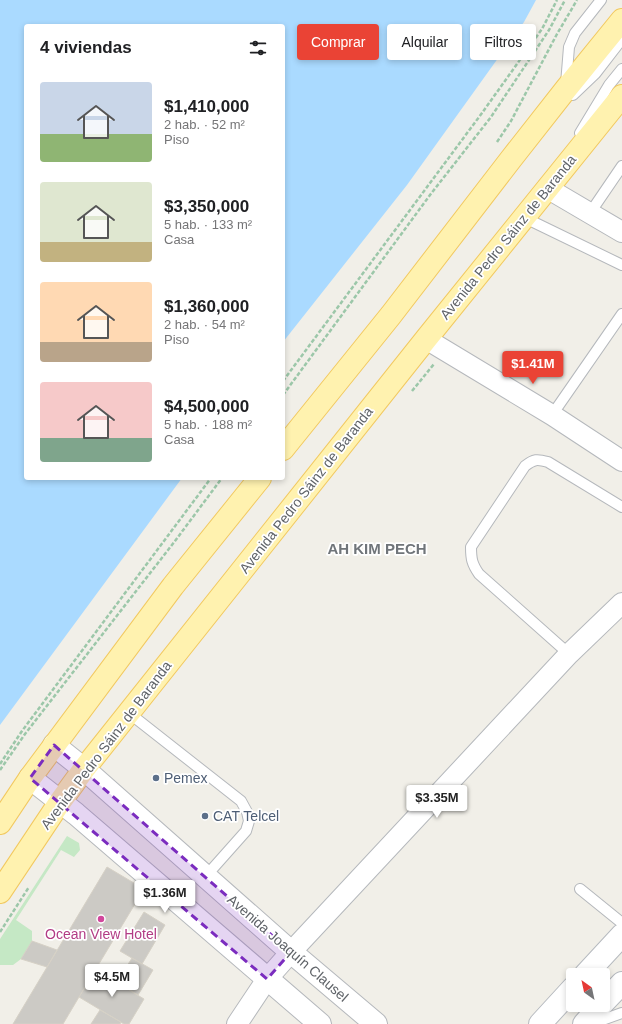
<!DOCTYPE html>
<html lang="es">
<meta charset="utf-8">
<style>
body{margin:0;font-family:Helvetica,sans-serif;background:#f6f6f6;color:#202124;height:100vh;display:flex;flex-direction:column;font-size:15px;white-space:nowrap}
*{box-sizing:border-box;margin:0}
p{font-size:13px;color:#757577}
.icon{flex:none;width:22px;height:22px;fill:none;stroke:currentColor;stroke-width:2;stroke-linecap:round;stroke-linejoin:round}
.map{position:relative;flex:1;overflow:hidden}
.drawer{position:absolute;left:24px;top:24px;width:261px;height:456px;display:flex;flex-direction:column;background:#fff;border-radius:4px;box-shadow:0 2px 6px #0003}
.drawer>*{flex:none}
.banner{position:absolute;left:297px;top:24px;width:265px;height:36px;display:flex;gap:8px}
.needle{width:26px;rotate:327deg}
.tools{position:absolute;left:566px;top:968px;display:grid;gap:8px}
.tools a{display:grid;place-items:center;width:44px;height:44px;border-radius:4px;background:#fff;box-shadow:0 2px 6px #0003;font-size:20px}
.price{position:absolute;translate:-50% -34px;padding:0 9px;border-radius:4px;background:#fff;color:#222;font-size:13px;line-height:26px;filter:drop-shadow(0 1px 2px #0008)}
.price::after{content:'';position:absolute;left:50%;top:24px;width:12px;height:9px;margin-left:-6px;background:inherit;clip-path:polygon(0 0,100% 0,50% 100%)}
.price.on{background:#ea4335;color:#fff}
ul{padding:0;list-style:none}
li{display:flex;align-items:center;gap:12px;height:100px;padding:0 16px}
li span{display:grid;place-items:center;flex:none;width:112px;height:80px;border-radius:4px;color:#555}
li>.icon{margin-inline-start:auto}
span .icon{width:48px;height:48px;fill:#fffc;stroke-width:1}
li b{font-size:17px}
h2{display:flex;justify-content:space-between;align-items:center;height:48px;padding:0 16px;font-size:17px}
.tag{padding:0 14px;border-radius:4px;background:#fff;box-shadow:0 2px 6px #0003;font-size:14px;line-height:36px}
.tag.on{background:#ea4335;color:#fff}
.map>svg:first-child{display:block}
.green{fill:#c5e8c5}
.water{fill:#aadaff}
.building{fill:#cccac5;stroke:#d6d1c6}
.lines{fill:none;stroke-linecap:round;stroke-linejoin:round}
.service-casing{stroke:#b5b8bc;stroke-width:12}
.minor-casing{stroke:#b5b8bc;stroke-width:22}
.tertiary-casing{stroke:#b5b8bc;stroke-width:24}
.secondary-casing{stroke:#b6babf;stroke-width:24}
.primary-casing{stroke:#f2c960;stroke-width:24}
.path{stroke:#9cc7a9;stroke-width:2.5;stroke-dasharray:4 2;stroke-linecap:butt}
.service{stroke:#fff;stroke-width:10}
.minor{stroke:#fff;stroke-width:20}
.tertiary{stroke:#fff;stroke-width:22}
.secondary{stroke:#fff;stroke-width:22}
.primary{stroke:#fff2af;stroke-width:22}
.marked{fill:#7b2cbf;fill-opacity:0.2;stroke:#7b2cbf;stroke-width:3;stroke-dasharray:8 5;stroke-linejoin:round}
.service-dot{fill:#5c6f8a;stroke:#fff;stroke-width:1.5}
.hotel-dot{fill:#d1479c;stroke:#fff;stroke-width:1.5}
.labels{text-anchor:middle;stroke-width:3.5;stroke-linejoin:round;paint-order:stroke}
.street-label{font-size:14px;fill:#5f6368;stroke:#fff}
.service-label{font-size:14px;fill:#4e5e75;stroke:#fff;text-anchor:start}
.hotel-label{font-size:14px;fill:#b23c85;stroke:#fff}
.neighbourhood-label{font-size:15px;font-weight:bold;fill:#70757a;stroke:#fff}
</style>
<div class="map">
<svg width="622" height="1024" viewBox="0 0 622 1024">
<rect width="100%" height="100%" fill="#f1efe8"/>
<path class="green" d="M 67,836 L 79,843 L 80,850 L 74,857 L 61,850 L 16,920 L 32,931 L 32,941 L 21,959 L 13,965 L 0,965 L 0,939 Z"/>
<path class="water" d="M 0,0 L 536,0 L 524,22 L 407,185 L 283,342 L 283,26 L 26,26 L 26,478 L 182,478 L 0,725 Z"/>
<path class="building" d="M 107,867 L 144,889 L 79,997 L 63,1024 L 13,1024 Z
M 144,912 L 165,925 L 142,964 L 120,951 Z
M 32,941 L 57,950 L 47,967 L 21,959 Z
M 132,958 L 153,970 L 138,995 L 117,982 Z
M 96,970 L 144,999 L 129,1024 L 124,1024 L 79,997 Z
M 100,1010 L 121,1022 L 120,1024 L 91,1024 Z"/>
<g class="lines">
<defs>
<path id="service" d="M 566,84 L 569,47 L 575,33 L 601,0
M 573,95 L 595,74 L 622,39
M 580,133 L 609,85 L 622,69
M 590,213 L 622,166
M 523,217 L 622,265
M 552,415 L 622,314
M 569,654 L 479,574 C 472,564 471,559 471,547 L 525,466 C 534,459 537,459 548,462 L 622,507
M 129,713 L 241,801 L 247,812 L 249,821 L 246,831 L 206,876
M 580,889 L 622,923
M 591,1024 L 622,1013"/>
<path id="minor" d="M 547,188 L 622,232
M 426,339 L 552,415 L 622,461
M 237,1024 L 267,979 L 291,952 L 569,654 L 622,603"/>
<path id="tertiary" d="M 54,745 L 84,769 L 291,952 L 376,1024
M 30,778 L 76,814 L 320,1024"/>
<path id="secondary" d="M 585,975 L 622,935
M 603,1003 L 622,983
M 540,1024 L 573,988
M 584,1024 L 601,1005"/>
<path id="primary" d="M 283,449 L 391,315 L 511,159 L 566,89 L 622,20
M 0,823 L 30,778 L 173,586 L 260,478
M 0,892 L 60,802 L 84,769 L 426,339 L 622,96"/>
</defs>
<use href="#service" class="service-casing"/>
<use href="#minor" class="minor-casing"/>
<use href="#tertiary" class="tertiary-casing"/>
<use href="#secondary" class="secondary-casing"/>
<use href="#primary" class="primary-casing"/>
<path class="path" d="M 497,142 L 511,121 L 557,34 L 577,0
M 283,381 L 482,113 L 542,29 L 557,0
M 412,391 L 434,364
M 283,395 L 430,195 L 491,117 L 549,30 L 565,0
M 0,764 L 22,731 L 211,478
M 0,770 L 25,734 L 175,541 L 222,478
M 0,932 L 29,887"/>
<use href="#service" class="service"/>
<use href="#minor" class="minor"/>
<use href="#tertiary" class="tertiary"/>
<use href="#secondary" class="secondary"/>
<use href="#primary" class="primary"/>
</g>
<path class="marked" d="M 54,745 L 291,952 L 267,979 L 30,778 Z"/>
<g class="service-dot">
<circle cx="156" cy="778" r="4"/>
<circle cx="205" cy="816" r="4"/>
</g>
<circle class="hotel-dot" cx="101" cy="919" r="4"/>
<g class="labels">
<g class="street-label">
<text transform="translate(508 237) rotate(-51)" y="5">Avenida Pedro Sáinz de Baranda</text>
<text transform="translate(306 490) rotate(-52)" y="5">Avenida Pedro Sáinz de Baranda</text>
<text transform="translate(106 745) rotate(-53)" y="5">Avenida Pedro Sáinz de Baranda</text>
<text transform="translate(288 948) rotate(41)" y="5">Avenida Joaquín Clausel</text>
</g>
<g class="service-label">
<text x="164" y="783">Pemex</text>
<text x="213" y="821">CAT Telcel</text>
</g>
<g class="hotel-label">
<text x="101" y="939">Ocean View Hotel</text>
</g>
<g class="neighbourhood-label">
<text x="377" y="554">AH KIM PECH</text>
</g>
</g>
</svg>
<div class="tools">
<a><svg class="needle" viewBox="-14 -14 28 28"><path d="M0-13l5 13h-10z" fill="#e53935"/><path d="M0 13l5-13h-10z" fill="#757577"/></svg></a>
</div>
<b class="price on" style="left:533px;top:385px">$1.41M</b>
<b class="price" style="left:437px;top:819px">$3.35M</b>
<b class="price" style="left:165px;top:914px">$1.36M</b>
<b class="price" style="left:112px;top:998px">$4.5M</b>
<div class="banner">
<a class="tag on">Comprar</a>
<a class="tag">Alquilar</a>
<a class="tag">Filtros</a>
</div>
<section class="drawer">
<h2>4 viviendas<svg class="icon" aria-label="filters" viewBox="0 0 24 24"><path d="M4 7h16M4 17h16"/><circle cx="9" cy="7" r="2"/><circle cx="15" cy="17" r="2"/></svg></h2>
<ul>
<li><span style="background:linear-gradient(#c9d6e8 65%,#8fb573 0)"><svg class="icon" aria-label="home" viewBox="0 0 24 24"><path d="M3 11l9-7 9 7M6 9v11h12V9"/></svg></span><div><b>$1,410,000</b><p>2 hab. · 52 m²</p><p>Piso</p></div></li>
<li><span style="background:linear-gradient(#dfe7d0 75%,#c2b280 0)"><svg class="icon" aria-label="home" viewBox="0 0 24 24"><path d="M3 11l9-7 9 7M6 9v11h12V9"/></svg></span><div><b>$3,350,000</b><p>5 hab. · 133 m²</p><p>Casa</p></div></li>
<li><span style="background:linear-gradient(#ffd9b3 75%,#b9a48a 0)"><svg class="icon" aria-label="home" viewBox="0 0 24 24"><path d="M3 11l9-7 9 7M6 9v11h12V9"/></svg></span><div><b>$1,360,000</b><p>2 hab. · 54 m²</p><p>Piso</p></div></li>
<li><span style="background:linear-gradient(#f6c9c9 70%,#7fa58c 0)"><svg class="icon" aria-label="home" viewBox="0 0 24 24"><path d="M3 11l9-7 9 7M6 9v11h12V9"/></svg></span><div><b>$4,500,000</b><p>5 hab. · 188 m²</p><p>Casa</p></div></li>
</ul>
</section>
</div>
